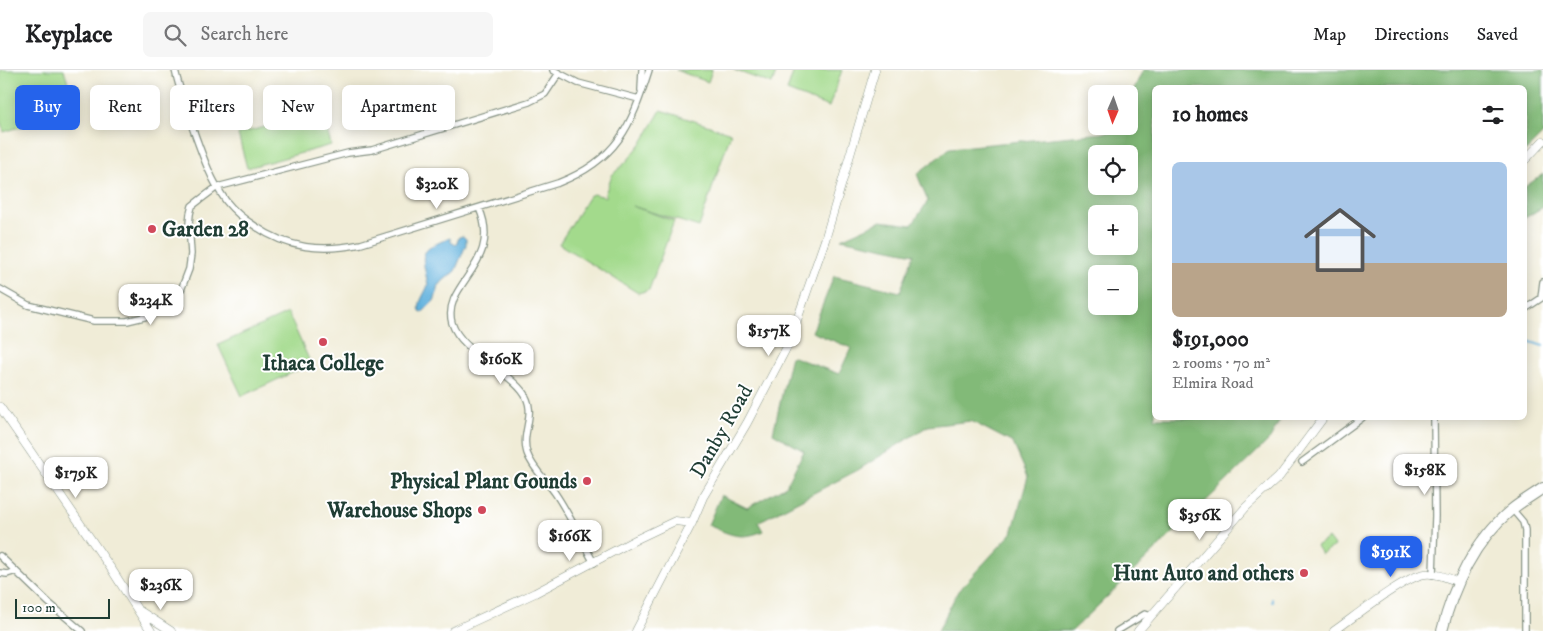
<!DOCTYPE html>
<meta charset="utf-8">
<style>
body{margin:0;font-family:"IM FELL DW Pica",serif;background:#f6f6f6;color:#202124;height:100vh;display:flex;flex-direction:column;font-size:19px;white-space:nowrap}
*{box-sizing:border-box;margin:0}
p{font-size:16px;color:#757577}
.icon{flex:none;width:28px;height:28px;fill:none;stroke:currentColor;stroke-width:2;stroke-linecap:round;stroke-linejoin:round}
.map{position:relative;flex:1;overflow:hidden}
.panel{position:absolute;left:1152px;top:15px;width:375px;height:335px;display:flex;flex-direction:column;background:#fff;border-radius:8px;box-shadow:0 2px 12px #0003}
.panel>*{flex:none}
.guide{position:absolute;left:15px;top:15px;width:475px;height:45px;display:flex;gap:10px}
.needle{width:32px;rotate:182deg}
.buttons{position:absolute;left:1088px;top:15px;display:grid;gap:10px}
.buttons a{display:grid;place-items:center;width:50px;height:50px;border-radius:8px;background:#fff;box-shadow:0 2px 12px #0003;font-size:25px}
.scale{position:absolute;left:15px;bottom:12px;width:95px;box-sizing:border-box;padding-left:5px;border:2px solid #1f3d34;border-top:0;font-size:14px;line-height:18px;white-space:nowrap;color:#1f3d34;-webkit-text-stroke:4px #fff;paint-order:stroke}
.price{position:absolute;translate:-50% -42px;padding:0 11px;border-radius:10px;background:#fff;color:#222;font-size:16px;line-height:32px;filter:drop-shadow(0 1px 2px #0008)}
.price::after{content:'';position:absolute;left:50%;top:30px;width:15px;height:11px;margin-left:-8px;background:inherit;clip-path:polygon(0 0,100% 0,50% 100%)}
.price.active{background:#2563eb;color:#fff}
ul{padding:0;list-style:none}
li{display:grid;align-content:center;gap:10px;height:265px;padding:0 20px}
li+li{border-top:1px solid #e0e0e0}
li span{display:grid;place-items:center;height:155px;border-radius:8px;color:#555}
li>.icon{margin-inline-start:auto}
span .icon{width:90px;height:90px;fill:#fffc;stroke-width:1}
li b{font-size:21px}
h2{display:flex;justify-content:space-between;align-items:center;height:60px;padding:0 20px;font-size:21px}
.pill{padding:0 18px;border-radius:8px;background:#fff;box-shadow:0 2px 12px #0003;font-size:18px;line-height:45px}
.pill.active{background:#2563eb;color:#fff}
header{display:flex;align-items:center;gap:30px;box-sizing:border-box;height:70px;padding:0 25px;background:#fff;border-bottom:1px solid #e0e0e0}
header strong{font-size:24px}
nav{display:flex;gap:28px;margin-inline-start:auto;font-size:18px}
.search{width:350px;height:45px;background:#f6f6f6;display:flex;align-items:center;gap:12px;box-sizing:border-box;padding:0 18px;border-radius:8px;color:#757577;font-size:19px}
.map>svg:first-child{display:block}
.green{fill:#a3da8c;stroke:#618c60}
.forest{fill:#82ba78;stroke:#507c56;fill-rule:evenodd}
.water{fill:#64b2de;stroke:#427889}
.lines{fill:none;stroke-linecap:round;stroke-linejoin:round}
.stream{stroke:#64b2de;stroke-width:2}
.street-casing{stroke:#889486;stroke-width:8}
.secondary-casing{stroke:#889486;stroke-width:9}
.highway-casing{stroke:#889486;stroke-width:12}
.street{stroke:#fff;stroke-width:5.5}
.secondary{stroke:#fff;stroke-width:8}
.highway{stroke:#fff;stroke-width:10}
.poi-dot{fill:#d1495b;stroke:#fff;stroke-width:2}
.labels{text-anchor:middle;stroke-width:4;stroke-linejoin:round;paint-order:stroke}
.poi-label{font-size:21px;font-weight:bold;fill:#1f3d34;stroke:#fff;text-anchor:end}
.street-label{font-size:21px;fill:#1f3d34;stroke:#fff}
</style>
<header>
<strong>Keyplace</strong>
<div class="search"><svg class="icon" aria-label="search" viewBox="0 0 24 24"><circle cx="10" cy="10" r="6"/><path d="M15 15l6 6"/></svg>Search here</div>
<nav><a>Map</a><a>Directions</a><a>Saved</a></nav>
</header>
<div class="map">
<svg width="1543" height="561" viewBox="0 0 1543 561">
<rect width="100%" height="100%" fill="#fff"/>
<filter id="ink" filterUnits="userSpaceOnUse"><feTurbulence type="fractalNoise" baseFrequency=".02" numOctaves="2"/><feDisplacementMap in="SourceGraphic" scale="10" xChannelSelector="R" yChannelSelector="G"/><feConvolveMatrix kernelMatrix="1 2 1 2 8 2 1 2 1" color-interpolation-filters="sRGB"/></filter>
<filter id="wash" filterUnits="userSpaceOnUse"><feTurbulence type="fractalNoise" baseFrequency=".0096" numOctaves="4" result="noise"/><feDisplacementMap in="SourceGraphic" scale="20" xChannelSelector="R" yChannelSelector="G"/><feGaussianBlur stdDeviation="1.12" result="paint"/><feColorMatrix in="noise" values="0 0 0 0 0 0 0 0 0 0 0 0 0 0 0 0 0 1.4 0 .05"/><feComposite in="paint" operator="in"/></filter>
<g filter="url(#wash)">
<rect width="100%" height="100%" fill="#f0ecd7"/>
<path class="green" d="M 0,0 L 64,0 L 76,39 L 4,62 L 0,50 Z
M 676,0 L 712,0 L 708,12 Z
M 734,0 L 777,0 L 772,14 Z
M 794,0 L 842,0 L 829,37 L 787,21 Z
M 661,40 L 731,63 L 699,157 L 632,136 L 674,151 L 649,220 L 638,223 L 559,174 L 589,126 L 593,124 L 606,127 L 605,124 L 612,105 L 628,90 L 643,71 Z
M 322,42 L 331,75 L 247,98 L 238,64 Z
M 288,243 L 311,294 L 242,326 L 218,275 Z
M 1328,468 L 1334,476 L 1321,484 L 1316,476 Z"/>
<path class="forest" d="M 1143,0 L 1543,0 L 1543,64 L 1525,82 L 1525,18 L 1155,18 L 1155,348 L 1281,348 L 1270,369 L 1072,561 L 938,561 L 958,521 L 1012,463 L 1028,407 L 1013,373 L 971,351 L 928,356 L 858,400 L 758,452 L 763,461 C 740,471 729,464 708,455 L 721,425 L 747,438 L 786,416 L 804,381 L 773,363 L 791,286 L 839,304 L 851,278 L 812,262 L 834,206 L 900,222 L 914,184 L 841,169 L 881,151 L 912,155 L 928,131 L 917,104 L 950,78 L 1113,62 L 1116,56 L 1129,56 L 1129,29 ZM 1096,84 L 1129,84 L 1129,116 L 1096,116 ZM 1096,144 L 1129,144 L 1129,176 L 1096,176 ZM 1096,204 L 1129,204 L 1129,236 L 1096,236 Z
M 1543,104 L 1543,137 L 1525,148 L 1525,117 Z"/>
<path class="water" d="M 463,166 L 466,169 L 466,175 L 455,201 L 443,211 L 437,218 L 437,223 L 434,231 L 422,243 L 420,242 C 417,232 425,224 428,215 C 422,184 416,181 450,168 L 451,172 L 456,175 L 459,167 Z"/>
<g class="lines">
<path class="stream" d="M 1525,270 L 1543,276
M 1272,532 L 1272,529"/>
</g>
</g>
<g filter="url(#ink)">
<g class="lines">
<defs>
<path id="street" d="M 175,0 C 180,21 187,42 194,62 C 203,87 211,110 226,131 C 234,141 245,150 255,156 C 288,179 322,182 361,174 L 558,113 C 617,90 631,57 649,0
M 553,0 L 578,13 L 639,29
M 641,20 L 642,0
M 479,138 C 504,194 441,214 452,253 C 460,280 504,298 522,321 C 539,342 520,361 527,383 C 532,398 546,410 555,423 C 570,445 581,470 594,493
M 0,219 L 28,235 L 94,251 L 127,251 L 148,246 L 163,239 L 171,233 L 181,220 L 189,199 L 191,184 L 189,154 L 190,144 L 192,136 L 201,129 L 217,117 L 348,83 L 372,80 L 529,32 L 545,24 L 559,3
M 1541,228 L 1543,212
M 1525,239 L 1543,227
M 1302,392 L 1362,348
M 1512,439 L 1523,452 L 1525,460 L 1525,561
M 0,486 L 49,533 L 82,561
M 0,503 L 7,504 L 16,501
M 1433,505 L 1435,446 L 1434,348
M 1117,561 L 1145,544 L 1151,546"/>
<path id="secondary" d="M 1525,90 L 1543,71
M 0,337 L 112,500 L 151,561
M 140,541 L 171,561
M 453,561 L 535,523 L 637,469 L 675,451 L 692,453
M 636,561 L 692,453 L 703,427 L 747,353 L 789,273 L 825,170 L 875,0
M 1138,561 L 1246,437 L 1279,407 L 1323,348
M 1334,561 C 1353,548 1405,506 1425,504 C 1437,503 1448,508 1458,512"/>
<path id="highway" d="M 1442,561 C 1453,516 1475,470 1511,440 C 1521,432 1533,425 1543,418"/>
</defs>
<use href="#street" class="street-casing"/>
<use href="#secondary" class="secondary-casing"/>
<use href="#highway" class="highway-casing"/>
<use href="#street" class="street"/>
<use href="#secondary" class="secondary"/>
<use href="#highway" class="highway"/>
</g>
</g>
<g class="poi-dot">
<circle cx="152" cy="159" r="5"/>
<circle cx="323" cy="272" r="5"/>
<circle cx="587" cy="411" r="5"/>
<circle cx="482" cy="440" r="5"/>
<circle cx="1304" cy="503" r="5"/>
</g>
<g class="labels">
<g class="poi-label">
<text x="162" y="166" text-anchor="start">Garden 28</text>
<text x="323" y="300" text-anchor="middle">Ithaca College</text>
<text x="577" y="418">Physical Plant Gounds</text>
<text x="472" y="447">Warehouse Shops</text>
<text x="1294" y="510">Hunt Auto and others</text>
</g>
<g class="street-label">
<text transform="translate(721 361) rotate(-60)" y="7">Danby Road</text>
</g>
</g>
</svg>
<div class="buttons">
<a><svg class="needle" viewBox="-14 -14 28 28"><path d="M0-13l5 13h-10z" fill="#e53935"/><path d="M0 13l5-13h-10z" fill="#757577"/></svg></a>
<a><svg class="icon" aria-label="locate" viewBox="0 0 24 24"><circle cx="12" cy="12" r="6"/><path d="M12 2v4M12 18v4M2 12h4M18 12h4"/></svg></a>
<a>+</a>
<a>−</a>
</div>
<div class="scale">100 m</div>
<b class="price" style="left:437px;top:140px">$320K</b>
<b class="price" style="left:151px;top:256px">$234K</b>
<b class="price" style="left:769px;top:287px">$157K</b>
<b class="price" style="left:501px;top:315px">$160K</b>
<b class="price" style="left:1425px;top:426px">$158K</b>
<b class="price" style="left:76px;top:429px">$179K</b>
<b class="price" style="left:1200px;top:471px">$356K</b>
<b class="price" style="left:570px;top:492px">$166K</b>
<b class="price active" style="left:1391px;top:508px">$191K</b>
<b class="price" style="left:161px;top:541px">$236K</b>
<div class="guide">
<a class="pill active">Buy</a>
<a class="pill">Rent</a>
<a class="pill">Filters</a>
<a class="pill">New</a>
<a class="pill">Apartment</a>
</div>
<section class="panel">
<h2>10 homes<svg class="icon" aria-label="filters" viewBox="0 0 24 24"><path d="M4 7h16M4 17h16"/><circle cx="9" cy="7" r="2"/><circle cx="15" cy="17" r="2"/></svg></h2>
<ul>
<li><span style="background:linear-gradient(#a9c7e8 65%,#b9a48a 0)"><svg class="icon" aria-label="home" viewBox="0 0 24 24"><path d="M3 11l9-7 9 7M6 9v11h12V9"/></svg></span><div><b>$191,000</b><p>2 rooms · 70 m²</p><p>Elmira Road</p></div></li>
</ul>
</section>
</div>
